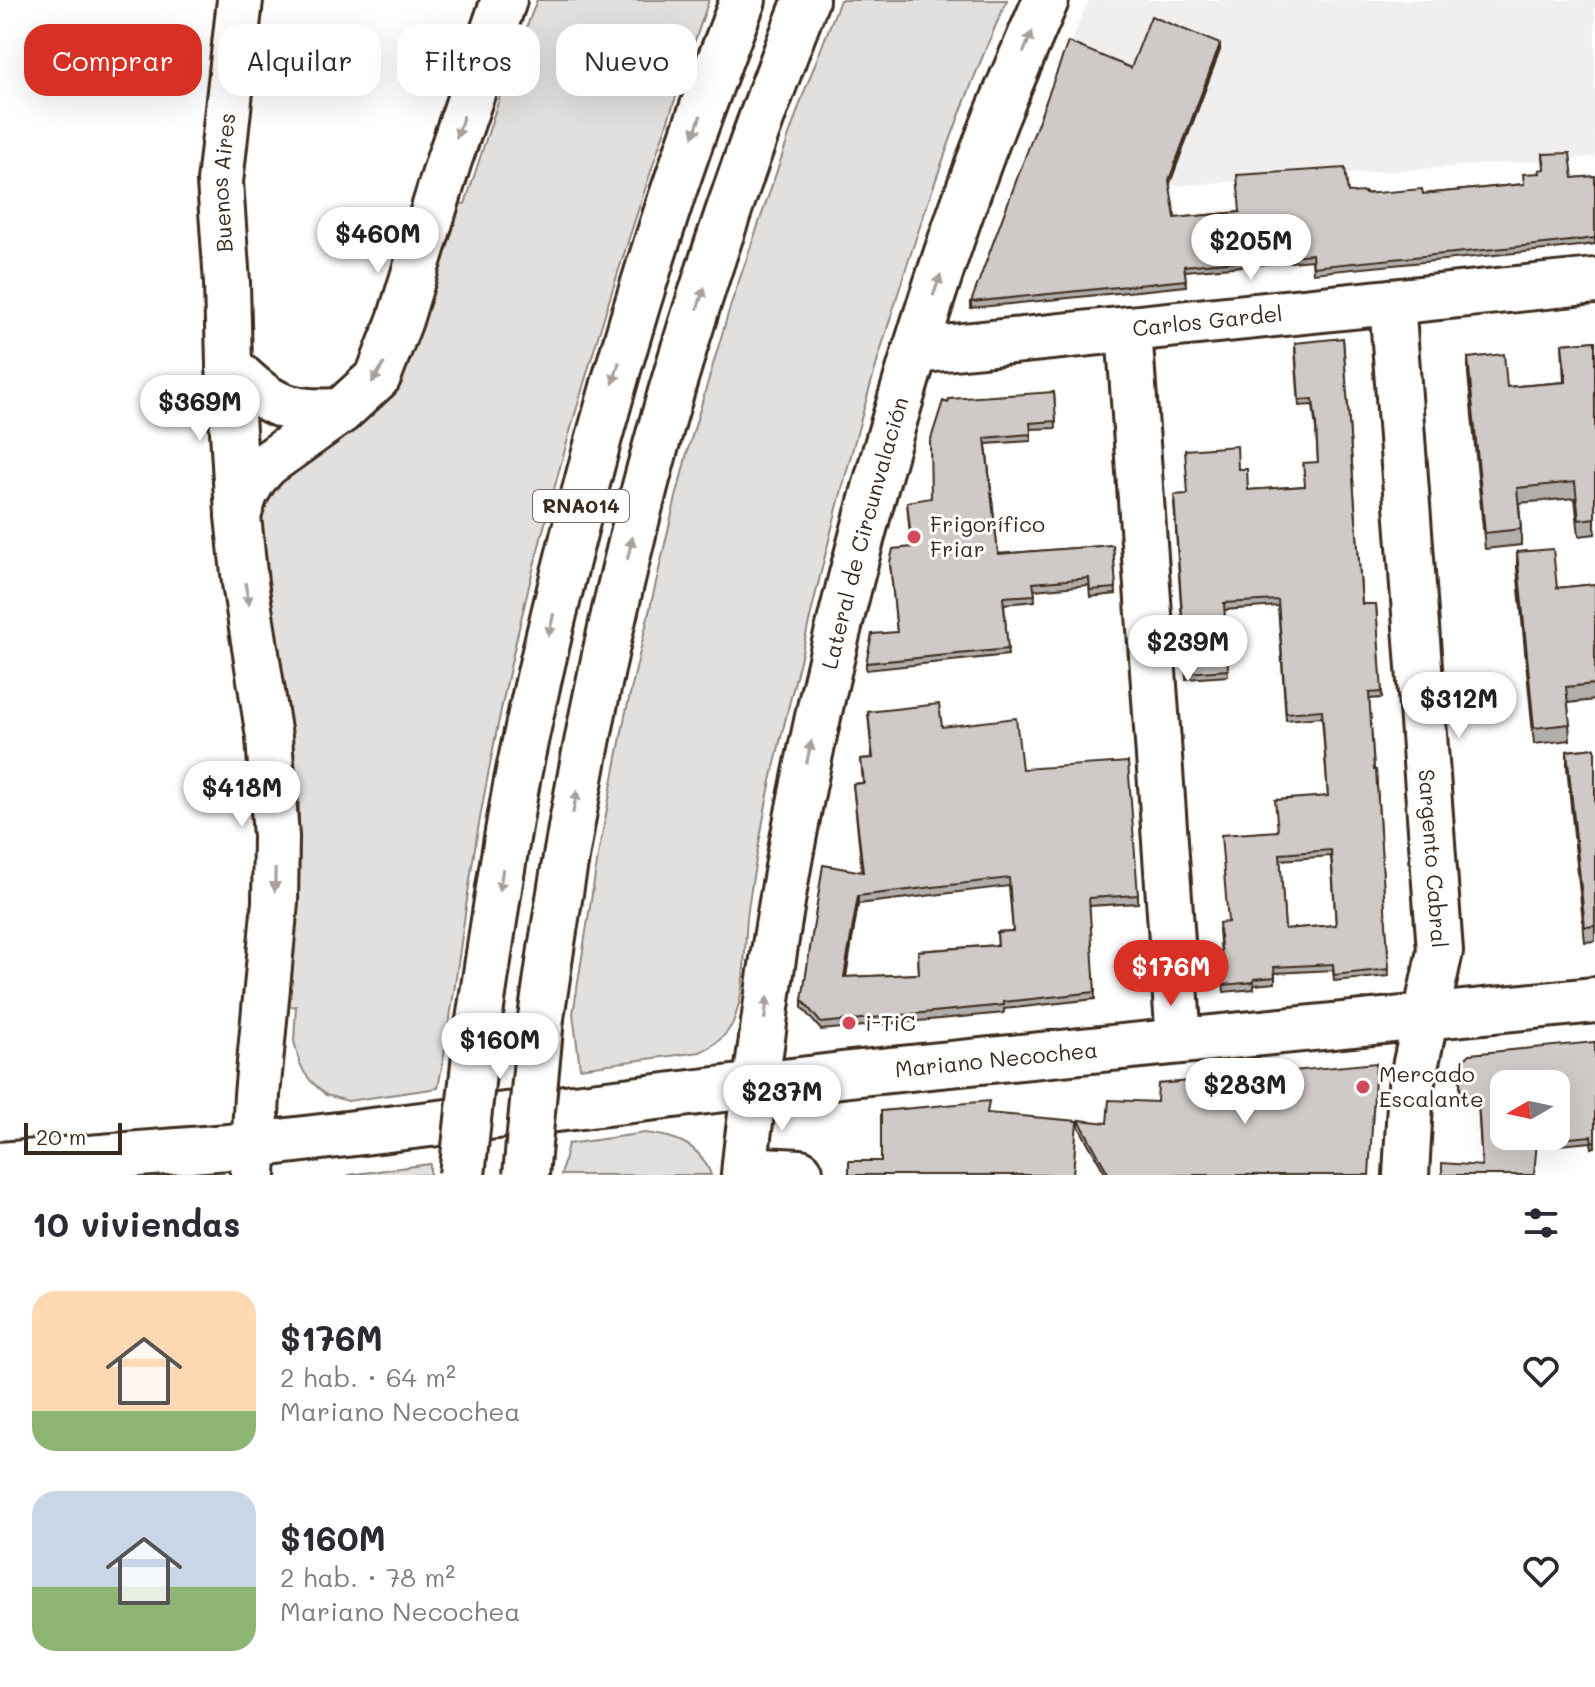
<!DOCTYPE html>
<html lang="es">
<meta charset="utf-8">
<style>
body{margin:0;font-family:Mali,sans-serif;background:#f2f2f3;color:#2b2b33;height:100vh;display:flex;flex-direction:column;font-size:30px;white-space:nowrap}
*{box-sizing:border-box;margin:0}
p{font-size:26px;color:#7c7c81}
.icon{flex:none;width:44px;height:44px;fill:none;stroke:currentColor;stroke-width:2;stroke-linecap:round;stroke-linejoin:round}
.map{position:relative;height:1175px;overflow:hidden}
.panel{display:flex;flex-direction:column;background:#fff;flex:1}
.panel>*{flex:none}
.guide{position:absolute;left:24px;top:24px;width:800px;height:72px;display:flex;gap:16px}
.needle{width:52px;rotate:261deg}
.buttons{position:absolute;left:1490px;top:1070px;display:grid;gap:16px}
.buttons a{display:grid;place-items:center;width:80px;height:80px;border-radius:16px;background:#fff;box-shadow:0 8px 32px #0002;font-size:40px}
.scale{position:absolute;left:24px;bottom:20px;width:98px;box-sizing:border-box;padding-left:8px;border:4px solid #3b2a1e;border-top:0;font-size:22px;line-height:28px;white-space:nowrap;color:#3b2a1e;-webkit-text-stroke:6px #fff;paint-order:stroke}
.price{position:absolute;translate:-50% -68px;padding:0 18px;border-radius:28px;background:#fff;color:#222;font-size:26px;line-height:52px;filter:drop-shadow(0 2px 4px #0008)}
.price::after{content:'';position:absolute;left:50%;top:48px;width:24px;height:18px;margin-left:-12px;background:inherit;clip-path:polygon(0 0,100% 0,50% 100%)}
.price.on{background:#d93025;color:#fff}
ul{padding:0;list-style:none}
li{display:flex;align-items:center;gap:24px;height:200px;padding:0 32px}
li span{display:grid;place-items:center;flex:none;width:224px;height:160px;border-radius:24px;color:#555}
li>.icon{margin-inline-start:auto}
span .icon{width:96px;height:96px;fill:#fffc;stroke-width:1}
li b{font-size:34px}
h2{display:flex;justify-content:space-between;align-items:center;height:96px;padding:0 32px;font-size:34px}
.tag{padding:0 28px;border-radius:24px;background:#fff;box-shadow:0 8px 32px #0002;font-size:28px;line-height:72px}
.tag.on{background:#d93025;color:#fff}
.map>svg:first-child{display:block}
.built{fill:#f1efee}
.green{fill:#e2e0de;stroke:#8e857e;stroke-width:2}
.lines{fill:none;stroke-linecap:round;stroke-linejoin:round}
.minor-casing{stroke:#3b2a1e;stroke-width:50}
.major-casing{stroke:#3b2a1e;stroke-width:50}
.highway-casing{stroke:#3b2a1e;stroke-width:50}
.minor{stroke:#fff;stroke-width:44}
.major{stroke:#fff;stroke-width:44}
.highway{stroke:#fff;stroke-width:44}
.highway-bridge-casing{stroke:#3b2a1e;stroke-width:50;stroke-linecap:butt}
.highway-bridge{stroke:#fff;stroke-width:44}
.wall{fill:#b2aeab;stroke:#3b2a1e;stroke-width:2;fill-rule:evenodd}
.shaded-wall{fill:#918d8b;stroke:#3b2a1e;stroke-width:2}
.building{fill:#cfcac7;stroke:#3b2a1e;stroke-width:2;fill-rule:evenodd}
.oneway{fill:#a79f9a}
.poi-dot{fill:#d1495b;stroke:#fff;stroke-width:3}
.labels{text-anchor:middle;stroke-width:6;stroke-linejoin:round;paint-order:stroke}
.shield{fill:#fff;stroke:#766a62;stroke-width:2}
.shield-label{font-size:20px;font-weight:bold;fill:#3b2a1e}
.street-label{font-size:22px;fill:#3b2a1e;stroke:#fff}
.poi-label{font-size:22px;fill:#3b2a1e;stroke:#fff;text-anchor:start}
</style>
<div class="map">
<svg width="1595" height="1175" viewBox="0 0 1595 1175">
<rect width="100%" height="100%" fill="#fff"/>
<filter id="ink" filterUnits="userSpaceOnUse"><feTurbulence type="fractalNoise" baseFrequency=".0125" numOctaves="2"/><feDisplacementMap in="SourceGraphic" scale="16" xChannelSelector="R" yChannelSelector="G"/><feConvolveMatrix kernelMatrix="1 2 1 2 8 2 1 2 1" color-interpolation-filters="sRGB"/></filter>
<g filter="url(#ink)">
<path class="built" d="M 1089,0 L 1595,0 L 1595,157 L 1169,186 L 1186,286 L 971,308 L 1068,48 Z"/>
<path class="green" d="M 537,0 L 709,0 C 632,223 558,446 508,677 C 494,742 481,807 471,873 C 460,945 452,1017 438,1088 L 348,1101 L 326,1095 L 311,1081 L 304,1072 L 299,1061 L 294,1041 L 296,1006 L 285,1007 L 296,902 L 299,862 L 299,800 L 293,743 L 262,549 L 260,524 L 262,512 L 277,480 L 367,412 L 452,203 L 465,204 L 501,93 Z
M 840,0 L 1007,0 C 978,64 953,130 930,197 C 881,337 843,478 809,622 C 795,685 777,747 765,810 C 759,846 751,882 747,918 C 744,951 746,989 734,1020 C 728,1035 714,1046 700,1052 L 580,1068 L 573,1014 L 598,856 L 625,716 L 671,518 L 687,453 L 730,307 L 803,95 Z
M 645,1133 C 675,1136 700,1144 711,1175 L 561,1175 L 568,1144 Z
M 430,1164 L 430,1175 L 348,1175 Z"/>
<g class="lines">
<defs>
<g id="minor">
<path id="s1" d="M 1392,302 L 1440,951 L 1411,1086 L 1406,1175"/>
<path d="M 1129,329 L 1179,1041"/>
<path id="s2" d="M 915,351 L 1595,281"/>
<path d="M 229,365 C 268,405 285,414 341,411"/>
<path id="s3" d="M 238,514 L 229,365 L 227,283 L 220,182 L 240,0"/>
<path d="M 745,1169 L 800,1172 L 800,1175"/>
<path d="M 253,1175 L 257,1095 L 275,902 L 276,837 L 269,737 L 245,583 L 238,516 L 245,494 L 255,477 L 267,464 L 341,411 L 378,377 L 400,320 L 449,160 L 504,0"/>
<path id="s4" d="M 744,1175 C 748,1124 758,1074 764,1023 C 789,829 832,638 886,449 C 918,338 953,226 996,118 C 1012,79 1029,39 1046,0"/>
</g>
<g id="major">
<path id="s5" d="M 0,1165 L 254,1145 L 850,1074 L 1595,1000"/>
</g>
<path id="highway" d="M 541,1018 C 564,853 594,691 634,530 C 678,350 739,172 806,0
M 478,1027 C 491,943 502,859 518,776 C 536,685 558,595 581,506 C 625,334 678,165 743,0"/>
</defs>
<use href="#minor" class="minor-casing"/>
<use href="#major" class="major-casing"/>
<use href="#highway" class="highway-casing"/>
<use href="#minor" class="minor"/>
<use href="#major" class="major"/>
<use href="#highway" class="highway"/>
<defs>
<path id="highway-bridge" d="M 462,1175 L 478,1027
M 526,1175 L 541,1018"/>
</defs>
<use href="#highway-bridge" class="highway-bridge-casing"/>
<use href="#highway-bridge" class="highway-bridge"/>
</g>
<path class="wall" d="M 1220,50 L 1169,184 L 1175,218 L 1240,212 L 1348,193 L 1423,194 L 1524,184 L 1544,169 L 1543,154 L 1573,178 L 1595,176 L 1595,244 L 1545,250 L 1313,273 L 1312,260 L 1185,271 L 1186,286 L 971,308 L 971,302 L 1131,68 Z
M 1343,338 L 1362,604 L 1376,604 L 1382,698 L 1369,699 L 1374,770 L 1376,770 L 1389,976 L 1334,981 L 1333,970 L 1275,973 L 1275,983 L 1254,985 L 1254,989 L 1224,992 L 1219,929 L 1227,922 L 1277,831 L 1328,796 L 1322,717 L 1286,720 L 1278,606 L 1224,610 L 1228,676 L 1186,679 L 1174,502 L 1238,469 L 1248,490 L 1305,486 L 1318,462 L 1316,430 L 1313,405 L 1299,406 L 1295,349 ZM 1331,856 L 1336,925 L 1285,929 L 1280,860 Z
M 1595,341 L 1595,534 L 1579,536 L 1575,498 L 1519,503 L 1521,529 L 1521,545 L 1485,549 L 1468,374 L 1468,358 L 1507,387 L 1564,382 L 1562,344 Z
M 1054,392 L 1056,428 L 1031,429 L 1031,441 L 986,444 L 998,554 L 1113,545 L 1116,594 L 1090,597 L 1089,585 L 1034,590 L 1035,601 L 1004,604 L 1008,655 L 866,670 L 866,663 L 897,632 L 890,562 L 911,547 L 907,502 L 931,499 L 948,403 Z
M 1517,552 L 1557,588 L 1595,584 L 1595,700 L 1568,703 L 1570,740 L 1534,744 L 1517,568 Z
M 868,712 L 942,727 L 1022,769 L 1138,895 L 1138,903 L 1089,906 L 1095,999 L 1004,1009 L 1004,1013 L 821,1030 L 802,1008 L 802,1000 L 862,872 L 853,784 L 863,783 L 861,759 L 872,758 ZM 1009,886 L 1013,931 L 997,932 L 998,945 L 918,951 L 919,974 L 846,977 L 858,904 Z
M 1595,748 L 1595,941 L 1585,942 L 1567,767 L 1567,751 Z
M 1595,1042 L 1595,1147 L 1592,1148 L 1591,1142 L 1537,1147 L 1482,1166 L 1478,1103 L 1461,1104 L 1459,1065 Z
M 1079,1120 L 1370,1175 L 1106,1175 L 1079,1127 Z"/>
<path class="shaded-wall" d="M 1220,44 L 1220,50 L 1169,186 L 1169,180 Z
M 858,896 L 858,904 L 844,985 L 844,977 Z"/>
<path class="building" d="M 1151,16 L 1220,44 L 1169,180 L 1175,218 L 1240,212 L 1237,175 L 1345,168 L 1348,193 L 1365,192 L 1365,194 L 1422,189 L 1423,194 L 1524,184 L 1523,174 L 1540,173 L 1539,170 L 1545,169 L 1543,154 L 1570,153 L 1573,178 L 1595,176 L 1595,238 L 1545,244 L 1313,267 L 1312,254 L 1184,266 L 1186,280 L 971,302 L 1068,42 L 1131,68 Z
M 1343,338 L 1362,604 L 1376,604 L 1382,692 L 1369,693 L 1374,770 L 1376,770 L 1389,969 L 1334,975 L 1333,964 L 1274,967 L 1275,977 L 1254,979 L 1254,982 L 1224,985 L 1219,923 L 1228,922 L 1221,835 L 1278,831 L 1275,800 L 1328,796 L 1322,710 L 1286,713 L 1278,600 L 1224,603 L 1228,670 L 1186,673 L 1174,495 L 1188,494 L 1185,450 L 1237,446 L 1238,469 L 1247,469 L 1248,490 L 1305,486 L 1303,463 L 1318,462 L 1316,424 L 1313,399 L 1299,400 L 1295,343 ZM 1331,850 L 1336,925 L 1285,929 L 1280,854 Z
M 1595,341 L 1595,518 L 1579,520 L 1575,482 L 1517,488 L 1521,529 L 1485,533 L 1468,358 L 1504,354 L 1507,387 L 1566,382 L 1562,344 Z
M 1054,392 L 1056,421 L 1030,423 L 1031,434 L 985,438 L 998,554 L 1113,545 L 1116,588 L 1090,590 L 1089,578 L 1033,583 L 1035,595 L 1003,597 L 1008,649 L 866,663 L 872,634 L 897,632 L 890,562 L 893,549 L 912,547 L 907,502 L 931,498 L 930,442 L 943,401 L 948,403 L 949,399 Z
M 1553,549 L 1557,588 L 1595,584 L 1595,684 L 1566,687 L 1570,724 L 1534,728 L 1517,552 Z
M 939,704 L 942,727 L 1016,718 L 1022,769 L 1128,762 L 1138,895 L 1089,898 L 1095,992 L 1004,1002 L 1004,1005 L 821,1023 L 802,1000 L 823,865 L 863,872 L 853,784 L 864,783 L 861,759 L 873,758 L 868,712 ZM 1009,878 L 1013,931 L 997,932 L 998,945 L 918,951 L 919,974 L 844,977 L 858,896 Z
M 1595,748 L 1595,926 L 1585,927 L 1567,751 Z
M 1595,1042 L 1595,1141 L 1592,1142 L 1591,1136 L 1537,1141 L 1534,1175 L 1442,1175 L 1442,1163 L 1482,1166 L 1478,1098 L 1461,1098 L 1459,1065 L 1470,1054 ZM 1504,1084 L 1556,1084 L 1556,1136 L 1504,1136 Z
M 1376,1063 L 1369,1175 L 1109,1175 L 1079,1120 L 1107,1123 L 1109,1100 L 1157,1102 L 1158,1084 Z
M 989,1101 L 987,1113 L 1077,1121 L 1073,1175 L 849,1175 L 849,1161 L 881,1161 L 881,1111 Z"/>
<defs><path id="oneway-solid" d="M-6-.8H1V-3.2L6.5 0L1 3.2V.8H-6Z" transform="scale(2)"/></defs>
<g class="oneway">
<use href="#oneway-solid" transform="translate(1028 42) rotate(-67)"/>
<use href="#oneway-solid" transform="translate(697 126) rotate(109)"/>
<use href="#oneway-solid" transform="translate(460 127) rotate(108)"/>
<use href="#oneway-solid" transform="translate(937 285) rotate(-71)"/>
<use href="#oneway-solid" transform="translate(701 298) rotate(-72)"/>
<use href="#oneway-solid" transform="translate(378 373) rotate(122)"/>
<use href="#oneway-solid" transform="translate(616 373) rotate(106)"/>
<use href="#oneway-solid" transform="translate(630 548) rotate(-77)"/>
<use href="#oneway-solid" transform="translate(247 594) rotate(81)"/>
<use href="#oneway-solid" transform="translate(551 625) rotate(103)"/>
<use href="#oneway-solid" transform="translate(809 752) rotate(-78)"/>
<use href="#oneway-solid" transform="translate(575 802) rotate(-79)"/>
<use href="#oneway-solid" transform="translate(275 880) rotate(91)"/>
<use href="#oneway-solid" transform="translate(501 880) rotate(99)"/>
<use href="#oneway-solid" transform="translate(766 1008) rotate(-83)"/>
</g>
</g>
<g class="poi-dot">
<circle cx="914" cy="537" r="8"/>
<circle cx="849" cy="1023" r="8"/>
<circle cx="1363" cy="1087" r="8"/>
</g>
<g class="labels">
<rect class="shield" x="533" y="490" width="96" height="32" rx="6"/>
<g class="shield-label">
<text x="581" y="513">RNA014</text>
</g>
<g class="street-label">
<text dy="8" stroke="none"><textPath href="#s3" startOffset="332">Buenos Aires</textPath></text>
<text dy="8" stroke="none"><textPath href="#s2" startOffset="294">Carlos Gardel</textPath></text>
<text dy="8" stroke="none"><textPath href="#s4" startOffset="654">Lateral de Circunvalación</textPath></text>
<text dy="8" stroke="none"><textPath href="#s1" startOffset="558">Sargento Cabral</textPath></text>
<text dy="8" stroke="none"><textPath href="#s5" startOffset="1002">Mariano Necochea</textPath></text>
</g>
<g class="poi-label">
<text x="930" y="532">Frigorífico<tspan x="930" dy="25">Friar</tspan></text>
<text x="865" y="1031">i-TiC</text>
<text x="1379" y="1082">Mercado<tspan x="1379" dy="25">Escalante</tspan></text>
</g>
</g>
</svg>
<div class="buttons">
<a><svg class="needle" viewBox="-14 -14 28 28"><path d="M0-13l5 13h-10z" fill="#e53935"/><path d="M0 13l5-13h-10z" fill="#7c7c81"/></svg></a>
</div>
<div class="scale">20 m</div>
<b class="price" style="left:378px;top:275px">$460M</b>
<b class="price" style="left:1251px;top:282px">$205M</b>
<b class="price" style="left:200px;top:443px">$369M</b>
<b class="price" style="left:1188px;top:683px">$239M</b>
<b class="price" style="left:1459px;top:740px">$312M</b>
<b class="price" style="left:242px;top:829px">$418M</b>
<b class="price on" style="left:1171px;top:1008px">$176M</b>
<b class="price" style="left:500px;top:1081px">$160M</b>
<b class="price" style="left:1245px;top:1126px">$283M</b>
<b class="price" style="left:782px;top:1133px">$237M</b>
<div class="guide">
<a class="tag on">Comprar</a>
<a class="tag">Alquilar</a>
<a class="tag">Filtros</a>
<a class="tag">Nuevo</a>
</div>
</div>
<section class="panel">
<h2>10 viviendas<svg class="icon" aria-label="filters" viewBox="0 0 24 24"><path d="M4 7h16M4 17h16"/><circle cx="9" cy="7" r="2"/><circle cx="15" cy="17" r="2"/></svg></h2>
<ul>
<li><span style="background:linear-gradient(#ffd9b3 75%,#8fb573 0)"><svg class="icon" aria-label="home" viewBox="0 0 24 24"><path d="M3 11l9-7 9 7M6 9v11h12V9"/></svg></span><div><b>$176M</b><p>2 hab. · 64 m²</p><p>Mariano Necochea</p></div><svg class="icon" aria-label="heart" viewBox="0 0 24 24"><path d="M12 20l-8-8c-3-5 5-10 8-4 3-6 11-1 8 4z"/></svg></li>
<li><span style="background:linear-gradient(#c9d6e8 60%,#8fb573 0)"><svg class="icon" aria-label="home" viewBox="0 0 24 24"><path d="M3 11l9-7 9 7M6 9v11h12V9"/></svg></span><div><b>$160M</b><p>2 hab. · 78 m²</p><p>Mariano Necochea</p></div><svg class="icon" aria-label="heart" viewBox="0 0 24 24"><path d="M12 20l-8-8c-3-5 5-10 8-4 3-6 11-1 8 4z"/></svg></li>
</ul>
</section>
